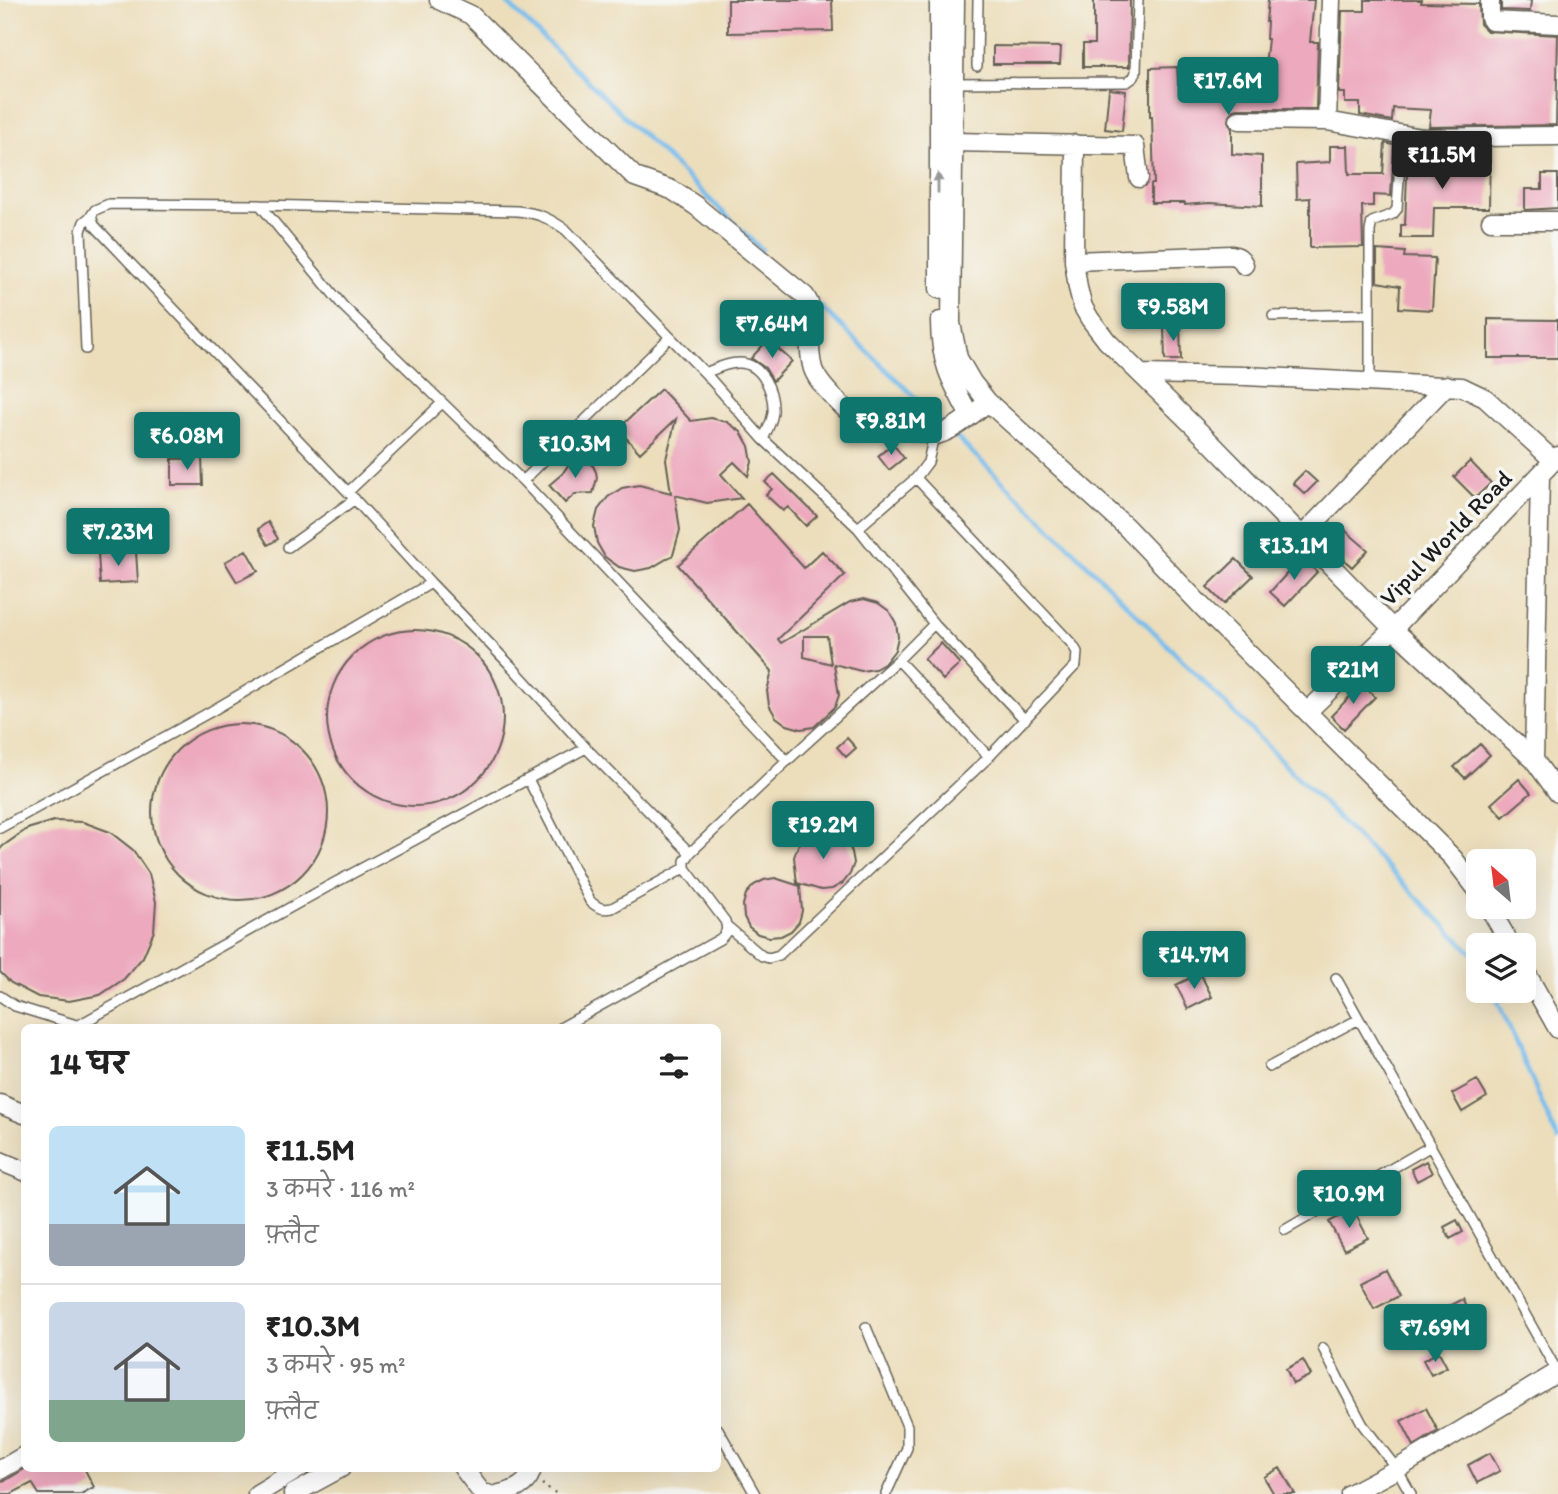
<!DOCTYPE html>
<html lang="hi">
<meta charset="utf-8">
<style>
body{margin:0;font-family:Itim,"Playpen Sans Deva",sans-serif;background:#f2f2f2;color:#222;height:100vh;display:flex;flex-direction:column;font-size:26px;white-space:nowrap}
*{box-sizing:border-box;margin:0}
p{font-size:23px;color:#767676}
.icon{flex:none;width:38px;height:38px;fill:none;stroke:currentColor;stroke-width:2;stroke-linecap:round;stroke-linejoin:round}
.map{position:relative;flex:1;overflow:hidden}
.details{position:absolute;left:21px;top:1024px;width:700px;height:448px;display:flex;flex-direction:column;background:#fff;border-radius:10px;box-shadow:0 7px 28px #0002}
.details>*{flex:none}
.needle{width:46px;rotate:332deg}
.fabs{position:absolute;left:1466px;top:849px;display:grid;gap:14px}
.fabs a{display:grid;place-items:center;width:70px;height:70px;border-radius:10px;background:#fff;box-shadow:0 7px 28px #0002;font-size:35px}
.price{position:absolute;translate:-50% -60px;padding:0 16px;border-radius:7px;background:#0f766e;color:#fff;font-size:23px;line-height:46px;filter:drop-shadow(0 2px 4px #0008)}
.price::after{content:'';position:absolute;left:50%;top:42px;width:21px;height:16px;margin-left:-10px;background:inherit;clip-path:polygon(0 0,100% 0,50% 100%)}
.price.active{background:#222;color:#fff}
ul{padding:0;list-style:none}
li{display:flex;align-items:center;gap:21px;height:175px;padding:0 28px}
li+li{border-top:2px solid #e0e0e0}
li span{display:grid;place-items:center;flex:none;width:196px;height:140px;border-radius:10px;color:#555}
li>.icon{margin-inline-start:auto}
span .icon{width:84px;height:84px;fill:#fffc;stroke-width:1}
li b{font-size:30px}
h2{display:flex;justify-content:space-between;align-items:center;height:84px;padding:0 28px;font-size:30px}
.map>svg:first-child{display:block}
.lines{fill:none;stroke-linecap:round;stroke-linejoin:round}
.stream{stroke:#75bced;stroke-width:4.5}
.building{fill:#eda9bd;fill-rule:evenodd}
.lane-casing{stroke:#656054;stroke-width:12}
.street-casing{stroke:#656054;stroke-width:21}
.path{stroke:#656054;stroke-width:2.5;stroke-dasharray:2 5;stroke-linecap:butt}
.lane{stroke:#fff;stroke-width:9}
.street{stroke:#fff;stroke-width:18}
.oneway{fill:#999}
.labels{text-anchor:middle;stroke-width:7;stroke-linejoin:round;paint-order:stroke}
.street-label{font-size:24px;fill:#1c1c1c;stroke:#f6f6f2}
</style>
<div class="map">
<svg width="1558" height="1494" viewBox="0 0 1558 1494">
<rect width="100%" height="100%" fill="#f6f6f2"/>
<filter id="ink" filterUnits="userSpaceOnUse"><feTurbulence type="fractalNoise" baseFrequency=".0143" numOctaves="2"/><feDisplacementMap in="SourceGraphic" scale="14" xChannelSelector="R" yChannelSelector="G"/><feConvolveMatrix kernelMatrix="1 2 1 2 8 2 1 2 1" color-interpolation-filters="sRGB"/></filter>
<filter id="wash" filterUnits="userSpaceOnUse"><feTurbulence type="fractalNoise" baseFrequency=".00686" numOctaves="4" result="noise"/><feDisplacementMap in="SourceGraphic" scale="28" xChannelSelector="R" yChannelSelector="G"/><feGaussianBlur stdDeviation="1.57" result="paint"/><feColorMatrix in="noise" values="0 0 0 0 0 0 0 0 0 0 0 0 0 0 0 0 0 1.4 0 .05"/><feComposite in="paint" operator="in"/></filter>
<g filter="url(#wash)">
<rect width="100%" height="100%" fill="#ecdebb"/>
<g class="lines">
<path class="stream" d="M 504,0 L 762,250
M 814,300 L 946,427
M 952,433 L 1065,542 L 1479,960
M 1493,990 L 1558,1140"/>
</g>
<g id="blocks">
<path class="building" d="M 728,0 L 832,0 L 833,31 L 728,33 Z
M 1094,0 L 1130,0 L 1129,67 L 1083,67 L 1083,44 L 1094,44 Z
M 1268,0 L 1314,0 L 1310,42 L 1318,42 L 1316,109 L 1239,109 L 1233,110 L 1229,115 L 1228,121 L 1232,129 L 1232,154 L 1262,156 L 1262,206 L 1209,203 L 1185,205 L 1185,203 L 1151,203 L 1151,184 L 1154,184 L 1152,116 L 1150,116 L 1150,68 L 1177,67 L 1178,84 L 1218,82 L 1218,91 L 1262,92 L 1268,39 L 1266,39 L 1267,22 L 1266,22 Z
M 1365,0 L 1422,0 L 1421,3 L 1479,4 L 1480,24 L 1487,31 L 1558,35 L 1556,125 L 1429,127 L 1431,110 L 1393,108 L 1392,121 L 1360,115 L 1360,103 L 1345,103 L 1345,93 L 1339,93 L 1342,11 L 1365,11 Z
M 1501,0 L 1531,0 L 1530,11 L 1501,10 Z
M 993,46 L 1061,47 L 1060,64 L 993,64 Z
M 1109,89 L 1126,91 L 1122,131 L 1105,129 Z
M 1385,143 L 1394,145 L 1391,196 L 1373,195 L 1373,206 L 1362,206 L 1363,247 L 1310,248 L 1310,198 L 1297,199 L 1296,164 L 1330,162 L 1330,146 L 1348,146 L 1349,174 L 1383,174 Z
M 1490,148 L 1489,208 L 1434,208 L 1433,238 L 1401,238 L 1401,225 L 1405,225 L 1408,151 L 1430,152 L 1430,168 L 1474,169 L 1474,149 Z
M 1542,174 L 1558,174 L 1558,208 L 1525,210 L 1525,189 L 1542,189 Z
M 1377,250 L 1405,252 L 1404,257 L 1435,258 L 1432,310 L 1399,308 L 1400,286 L 1377,282 Z
M 1488,319 L 1558,320 L 1558,358 L 1488,358 Z
M 1180,325 L 1181,360 L 1165,360 L 1164,326 Z
M 768,340 L 792,361 L 773,381 L 765,368 L 751,358 Z
M 661,389 L 691,421 L 711,418 L 727,422 L 741,432 L 749,446 L 752,462 L 748,476 L 734,462 L 721,474 L 742,498 L 707,503 L 675,495 L 680,530 L 673,555 L 651,568 L 635,571 L 619,567 L 605,557 L 597,543 L 594,526 L 598,510 L 608,497 L 622,488 L 639,485 L 671,493 L 666,459 L 676,419 L 640,453 L 618,429 Z
M 893,444 L 904,458 L 889,470 L 878,456 Z
M 202,458 L 203,485 L 172,485 L 172,459 Z
M 575,460 L 581,460 L 588,462 L 593,466 L 596,472 L 597,478 L 593,493 L 575,494 L 565,503 L 549,485 L 562,474 L 569,464 Z
M 1470,461 L 1491,483 L 1475,498 L 1454,477 Z
M 1305,471 L 1317,482 L 1305,494 L 1293,483 Z
M 774,474 L 817,516 L 806,526 L 788,507 L 783,511 L 766,495 L 772,489 L 765,482 Z
M 747,504 L 804,568 L 822,551 L 845,575 L 778,639 L 781,643 L 850,602 L 864,599 L 878,603 L 889,611 L 896,623 L 898,637 L 895,650 L 884,664 L 875,669 L 861,671 L 834,664 L 839,695 L 835,707 L 814,727 L 801,729 L 787,725 L 776,717 L 769,705 L 767,691 L 772,671 L 678,565 ZM 804,636 L 827,636 L 831,664 L 804,657 Z
M 268,522 L 278,539 L 268,545 L 258,529 Z
M 1339,525 L 1368,550 L 1352,567 L 1324,542 Z
M 246,550 L 258,571 L 237,582 L 225,562 Z
M 136,552 L 138,582 L 100,584 L 98,554 Z
M 1302,557 L 1317,572 L 1285,606 L 1270,592 Z
M 1236,559 L 1253,576 L 1224,604 L 1207,587 Z
M327 718a88 88 0 1 1 176 0a88 88 0 1 1-176 0Z
M 941,643 L 960,664 L 943,680 L 924,659 Z
M 1362,684 L 1375,697 L 1344,729 L 1331,716 Z
M152 812a88 88 0 1 1 176 0a88 88 0 1 1-176 0Z
M 847,738 L 856,748 L 846,757 L 837,747 Z
M 1480,744 L 1490,755 L 1465,778 L 1454,767 Z
M 1519,779 L 1531,793 L 1503,817 L 1491,804 Z
M 54,821 L 83,822 L 110,832 L 133,850 L 149,874 L 156,902 L 154,931 L 143,957 L 124,979 L 100,995 L 69,1001 L 38,997 L 11,983 L 0,972 L 0,849 L 3,846 L 27,829 Z
M 827,831 L 838,834 L 847,841 L 852,852 L 854,863 L 850,874 L 843,883 L 832,889 L 821,890 L 797,883 L 794,857 L 798,846 L 805,837 L 815,832 Z
M 775,878 L 800,886 L 802,911 L 799,922 L 791,931 L 781,936 L 769,937 L 758,934 L 749,927 L 744,917 L 743,905 L 746,894 L 754,885 L 764,880 Z
M 1200,973 L 1212,997 L 1188,1009 L 1176,985 Z
M 1477,1080 L 1487,1097 L 1462,1112 L 1452,1094 Z
M 1426,1161 L 1432,1173 L 1417,1181 L 1411,1169 Z
M 1353,1209 L 1368,1238 L 1344,1250 L 1329,1222 Z
M 1457,1220 L 1463,1232 L 1450,1239 L 1444,1227 Z
M 1385,1269 L 1399,1296 L 1374,1309 L 1360,1282 Z
M 1462,1299 L 1469,1313 L 1451,1322 L 1445,1308 Z
M 1439,1352 L 1447,1367 L 1431,1375 L 1423,1360 Z
M 1303,1360 L 1311,1375 L 1293,1384 L 1286,1369 Z
M 1426,1408 L 1438,1431 L 1414,1446 L 1401,1421 Z
M 1490,1453 L 1500,1471 L 1477,1483 L 1468,1465 Z
M 26,1468 L 84,1468 L 94,1487 L 81,1494 L 39,1494 L 32,1483 L 11,1494 L 0,1494 L 0,1481 L 6,1480 Z
M 1280,1468 L 1295,1494 L 1274,1494 L 1264,1477 Z"/>
</g>
</g>
<g filter="url(#ink)">
<use href="#blocks" fill-opacity="0" stroke="#656054" stroke-width="2"/>
<g class="lines">
<defs>
<path id="lane" d="M 977,66 L 978,0
M 954,83 L 1127,82 L 1134,77 L 1136,72 L 1138,0
M 260,205 L 343,306 L 523,481
M 1273,316 L 1370,314
M 670,337 L 523,481 L 787,761
M 86,349 L 81,231 L 84,222 L 91,216
M 705,373 C 715,369 727,363 738,363 C 762,362 774,392 773,412 C 772,422 767,431 763,439
M 1370,382 L 1370,231 L 1372,222 L 1393,214 L 1397,209 L 1402,134
M 348,492 L 442,403
M 858,528 L 916,478 L 928,462 L 934,435
M 288,547 L 355,499
M 898,660 L 989,757
M 528,779 L 590,901 C 598,908 602,910 612,908 L 685,868
M 0,828 L 210,712 L 431,583
M 690,853 L 586,748 L 512,667 L 431,583 L 348,492 L 94,225 L 91,216 L 95,210 L 109,204 L 260,205 L 517,211 C 538,213 549,218 566,230 L 705,373 L 763,439 L 858,528 L 934,624 L 1025,720
M 728,927 L 762,956 L 769,958 L 779,955 L 989,757 L 1076,665 L 1077,652 L 1072,644 L 916,478
M 1336,978 L 1558,1373
M 0,996 L 15,1006 L 83,1027
M 79,1025 L 327,887 L 586,748
M 562,1027 L 720,939 C 727,933 728,929 725,921 L 685,868 L 685,861 L 690,853 L 787,761 L 898,660 L 934,624
M 1269,1067 L 1359,1019
M 1285,1230 L 1431,1146
M 866,1327 L 907,1426 L 907,1448 L 886,1494
M 1323,1348 L 1340,1382 L 1363,1425 L 1397,1469 L 1411,1494
M 718,1429 L 755,1494"/>
<path id="street" d="M 439,0 L 471,15 L 635,177 L 672,190 L 696,206 L 805,296 L 809,303 C 811,324 807,349 813,369 C 819,386 844,408 857,419 L 864,422 L 934,435 C 950,434 975,412 988,402
M 939,0 L 939,289
M 955,0 L 951,323 L 958,358 L 972,382 L 988,402 L 1125,526 L 1215,620 L 1453,858 L 1479,892
M 1490,0 L 1490,18 L 1492,21 L 1558,24
M 1239,120 L 1327,121 L 1422,138 L 1558,136
M 1327,121 L 1331,0
M 953,142 L 1135,146 L 1139,178
M 1075,144 L 1074,261 L 1078,288 L 1083,307 L 1090,319 L 1107,341 L 1211,443 L 1393,629 L 1534,760 L 1558,793
M 1491,221 L 1558,221
M 1074,261 L 1231,255 C 1238,256 1241,258 1244,265
M 940,321 C 940,362 951,381 970,416
M 1141,374 L 1246,376 L 1462,387 L 1485,398 L 1554,461
M 1302,536 L 1447,385
M 1307,712 L 1393,629 L 1558,456
M 1534,760 L 1540,476
M 1488,906 L 1511,945
M 1524,969 L 1558,1029
M 0,1104 L 24,1114
M 0,1161 L 24,1171
M 463,1468 L 482,1493 L 488,1494
M 0,1470 L 24,1456
M 257,1494 L 300,1468
M 293,1494 L 341,1468
M 499,1494 C 514,1491 529,1485 532,1468
M 1350,1494 L 1397,1469 L 1558,1372"/>
</defs>
<use href="#lane" class="lane-casing"/>
<use href="#street" class="street-casing"/>
<path class="path" d="M 542,1484 L 557,1494"/>
<use href="#lane" class="lane"/>
<use href="#street" class="street"/>
</g>
<defs><path id="oneway-solid" d="M-6-.8H1V-3.2L6.5 0L1 3.2V.8H-6Z" transform="scale(1.75)"/></defs>
<use class="oneway" href="#oneway-solid" transform="translate(938 183) rotate(-90)"/>
</g>
<g class="labels">
<g class="street-label">
<text transform="translate(1446 538) rotate(-46)" y="8">Vipul World Road</text>
</g>
</g>
</svg>
<div class="fabs">
<a><svg class="needle" viewBox="-14 -14 28 28"><path d="M0-13l5 13h-10z" fill="#e53935"/><path d="M0 13l5-13h-10z" fill="#767676"/></svg></a>
<a><svg class="icon" aria-label="layers" viewBox="0 0 24 24"><path d="M12 4l9 5-9 5-9-5zM3 14l9 5 9-5"/></svg></a>
</div>
<b class="price" style="left:1228px;top:117px">₹17.6M</b>
<b class="price active" style="left:1442px;top:191px">₹11.5M</b>
<b class="price" style="left:1173px;top:343px">₹9.58M</b>
<b class="price" style="left:772px;top:360px">₹7.64M</b>
<b class="price" style="left:891px;top:457px">₹9.81M</b>
<b class="price" style="left:187px;top:472px">₹6.08M</b>
<b class="price" style="left:575px;top:480px">₹10.3M</b>
<b class="price" style="left:118px;top:568px">₹7.23M</b>
<b class="price" style="left:1294px;top:582px">₹13.1M</b>
<b class="price" style="left:1353px;top:706px">₹21M</b>
<b class="price" style="left:823px;top:861px">₹19.2M</b>
<b class="price" style="left:1194px;top:991px">₹14.7M</b>
<b class="price" style="left:1349px;top:1230px">₹10.9M</b>
<b class="price" style="left:1435px;top:1364px">₹7.69M</b>
<section class="details">
<h2>14 घर<svg class="icon" aria-label="filters" viewBox="0 0 24 24"><path d="M4 7h16M4 17h16"/><circle cx="9" cy="7" r="2"/><circle cx="15" cy="17" r="2"/></svg></h2>
<ul>
<li><span style="background:linear-gradient(#bfe0f5 70%,#9aa5b1 0)"><svg class="icon" aria-label="home" viewBox="0 0 24 24"><path d="M3 11l9-7 9 7M6 9v11h12V9"/></svg></span><div><b>₹11.5M</b><p>3 कमरे · 116 m²</p><p>फ़्लैट</p></div></li>
<li><span style="background:linear-gradient(#c9d6e8 70%,#7fa58c 0)"><svg class="icon" aria-label="home" viewBox="0 0 24 24"><path d="M3 11l9-7 9 7M6 9v11h12V9"/></svg></span><div><b>₹10.3M</b><p>3 कमरे · 95 m²</p><p>फ़्लैट</p></div></li>
</ul>
</section>
</div>
